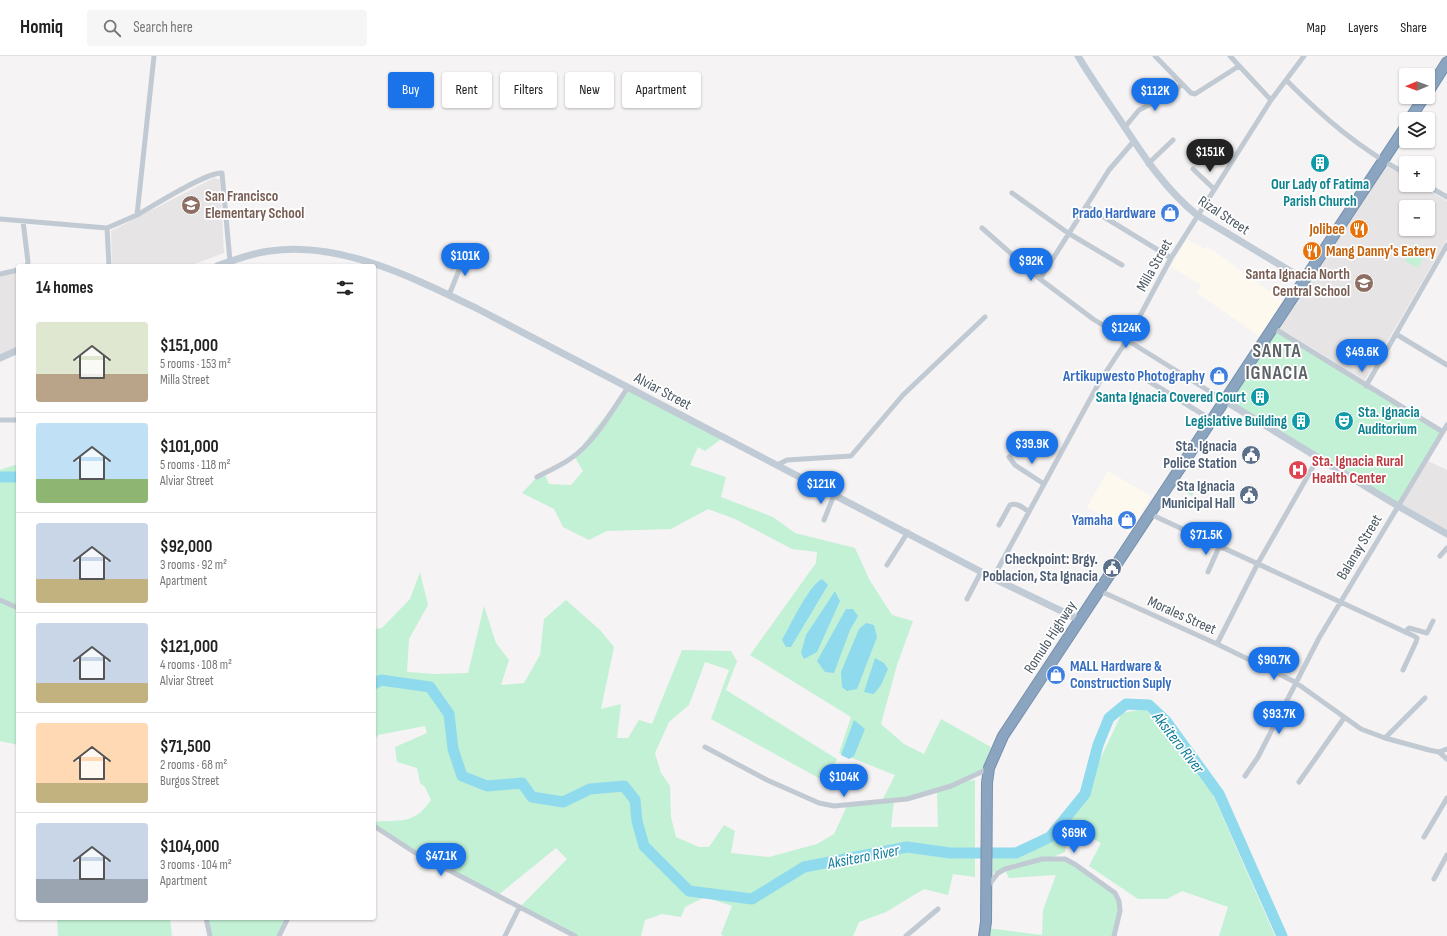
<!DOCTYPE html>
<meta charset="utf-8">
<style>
body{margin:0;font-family:"Sofia Sans Condensed",sans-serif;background:#f6f6f6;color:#222;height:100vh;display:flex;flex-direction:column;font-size:15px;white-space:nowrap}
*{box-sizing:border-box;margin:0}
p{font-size:13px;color:#767676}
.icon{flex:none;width:22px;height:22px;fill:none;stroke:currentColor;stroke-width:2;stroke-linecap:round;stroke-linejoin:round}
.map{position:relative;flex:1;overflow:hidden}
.panel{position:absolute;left:16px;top:208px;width:360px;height:656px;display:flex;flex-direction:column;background:#fff;border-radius:4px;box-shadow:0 1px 3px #0004}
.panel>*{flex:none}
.banner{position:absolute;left:388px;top:16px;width:380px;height:36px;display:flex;gap:8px}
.needle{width:26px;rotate:269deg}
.tools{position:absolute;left:1399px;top:12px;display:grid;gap:8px}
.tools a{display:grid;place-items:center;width:36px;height:36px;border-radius:4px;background:#fff;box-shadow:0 1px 3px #0004;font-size:20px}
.price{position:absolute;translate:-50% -34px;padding:0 9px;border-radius:14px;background:#1a73e8;color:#fff;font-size:13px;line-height:26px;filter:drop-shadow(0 1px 2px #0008)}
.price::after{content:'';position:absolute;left:50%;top:24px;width:12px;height:9px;margin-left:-6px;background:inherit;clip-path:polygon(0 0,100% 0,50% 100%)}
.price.active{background:#222;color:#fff}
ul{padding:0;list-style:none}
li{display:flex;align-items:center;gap:12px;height:100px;padding:0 20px}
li+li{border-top:1px solid #e0e0e0}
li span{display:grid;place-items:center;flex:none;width:112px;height:80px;border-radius:4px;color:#555}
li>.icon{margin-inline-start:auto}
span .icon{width:48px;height:48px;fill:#fffc;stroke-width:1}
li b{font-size:17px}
h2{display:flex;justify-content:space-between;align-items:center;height:48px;padding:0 20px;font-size:17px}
.pill{padding:0 14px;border-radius:4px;background:#fff;box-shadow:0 1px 3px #0004;font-size:14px;line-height:36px}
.pill.active{background:#1a73e8;color:#fff}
header{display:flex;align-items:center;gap:24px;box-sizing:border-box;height:56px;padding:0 20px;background:#fff;border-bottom:1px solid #e0e0e0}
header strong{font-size:19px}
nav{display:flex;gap:22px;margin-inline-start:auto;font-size:14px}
.search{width:280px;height:36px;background:#f6f6f6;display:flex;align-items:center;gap:10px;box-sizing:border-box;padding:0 14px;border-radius:4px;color:#767676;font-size:15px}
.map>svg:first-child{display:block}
.commercial{fill:#fdf9ef}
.education{fill:#e6e4e5;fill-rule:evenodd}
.green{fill:#c3f1d5;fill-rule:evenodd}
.water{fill:#90daee}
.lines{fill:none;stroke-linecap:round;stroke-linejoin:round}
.river{stroke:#90daee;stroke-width:11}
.highway-casing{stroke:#7690ad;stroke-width:12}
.street{stroke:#c1cad2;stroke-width:5}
.secondary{stroke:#c1cbd6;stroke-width:7}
.highway{stroke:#8ba5c1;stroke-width:10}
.labels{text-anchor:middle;stroke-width:3.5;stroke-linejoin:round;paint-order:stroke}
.culture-label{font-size:15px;font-weight:bold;fill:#0d838f;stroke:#fff;text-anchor:end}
.education-label{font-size:15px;font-weight:bold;fill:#785e54;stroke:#fff;text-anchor:start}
.shop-label{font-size:15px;font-weight:bold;fill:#366cbe;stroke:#fff;text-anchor:end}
.street-label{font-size:15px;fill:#4a5661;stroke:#fff}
.food-label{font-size:15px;font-weight:bold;fill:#c56008;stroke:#fff;text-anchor:end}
.service-label{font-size:15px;font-weight:bold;fill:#4e5e75;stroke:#fff;text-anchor:end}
.health-label{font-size:15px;font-weight:bold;fill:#be3a42;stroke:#fff;text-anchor:start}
.water-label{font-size:16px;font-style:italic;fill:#0c7c9b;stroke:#fff}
.district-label{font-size:19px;font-weight:bold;letter-spacing:1px;fill:#5f6368;stroke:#fff}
</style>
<header>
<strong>Homiq</strong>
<div class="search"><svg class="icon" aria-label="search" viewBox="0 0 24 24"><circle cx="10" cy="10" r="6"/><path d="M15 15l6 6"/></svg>Search here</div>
<nav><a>Map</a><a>Layers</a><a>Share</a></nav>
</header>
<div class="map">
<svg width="1447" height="880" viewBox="0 0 1447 880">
<rect width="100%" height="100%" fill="#f5f3f3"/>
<path class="commercial" d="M 1187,183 L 1204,193 L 1207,190 L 1286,247 L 1262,282 L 1197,237 L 1201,229 L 1171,211 Z
M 1108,415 L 1151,440 L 1130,477 L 1087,451 Z"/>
<path class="education" d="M 1385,109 L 1406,121 L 1406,129 L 1419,129 L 1447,145 L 1447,183 L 1365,324 L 1279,272 ZM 1406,151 L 1428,151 L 1428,173 L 1406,173 Z
M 214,122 L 220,124 L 224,197 L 189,210 L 112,210 L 111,175 Z
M 18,215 L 18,291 L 0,299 L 0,220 Z
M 1426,404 L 1447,414 L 1447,478 L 1398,450 Z"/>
<path class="green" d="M 1414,187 L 1427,194 L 1418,212 L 1405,205 Z
M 1273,273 L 1442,376 L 1397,449 L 1226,344 Z
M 628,331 L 724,381 L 705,395 L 698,391 L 690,409 L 726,421 L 721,441 L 773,461 L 795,477 L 855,492 L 869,523 L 892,559 L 913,565 L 897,609 L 881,668 L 904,688 L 924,698 L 941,663 L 991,691 L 982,716 L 961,726 L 975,724 L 975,821 L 953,818 L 948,839 L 924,833 L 886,856 L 859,866 L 853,880 L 723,880 L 721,878 L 732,850 L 705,841 L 685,851 L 681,861 L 662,858 L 645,864 L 641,880 L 575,880 L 519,852 L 567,803 L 556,792 L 497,840 L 414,796 L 374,770 L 374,766 C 400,763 413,770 431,744 L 425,731 L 420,727 L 417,712 L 397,706 L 395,691 L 427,677 L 425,670 L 378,679 L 374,685 L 374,573 L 382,572 L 410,543 L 420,516 L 428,549 L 409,583 L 407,616 L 436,618 L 468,617 L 484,550 L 496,587 L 509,604 L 501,629 L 524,627 L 540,599 L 544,563 L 566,544 L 600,574 L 614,591 L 601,653 L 621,648 L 617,682 L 628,682 L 639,664 L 652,668 L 682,594 L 731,595 L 737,605 L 726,634 L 837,703 L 826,726 L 711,663 L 729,614 L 705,606 L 689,649 L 669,666 L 655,697 L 661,717 L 670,730 L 671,761 L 676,781 L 699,791 L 709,791 L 724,769 L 735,775 L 731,797 L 769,801 L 817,788 L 834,778 L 847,750 L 881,747 L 895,719 L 839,697 L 851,661 L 750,599 L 816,507 L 817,496 L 792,493 L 735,463 L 708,453 L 671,473 L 607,475 L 589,484 L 563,471 L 554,453 L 522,437 L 537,421 L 544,417 L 549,428 L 571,429 L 583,415 L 574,400 ZM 937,735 L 938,771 L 891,771 L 894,745 Z
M 18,408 L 18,689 L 0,685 L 0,414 Z
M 1184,425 L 1196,432 L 1192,440 L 1175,430 L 1178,427 L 1182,429 Z
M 1144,653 L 1162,667 L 1213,739 L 1275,880 L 1219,880 L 1228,851 L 1182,835 L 1167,843 L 1138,843 L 1089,810 L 1101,787 L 1070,771 L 1065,796 L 1053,801 L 1065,803 L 1112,835 L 1119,844 L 1120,855 L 1114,880 L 986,880 L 987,872 L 1042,879 L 1043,854 L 1056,819 L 1009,822 L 1005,814 L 993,817 L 993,800 L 1016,797 L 1050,781 L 1082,741 L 1122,657 Z
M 57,862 L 170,862 L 172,880 L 58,880 Z
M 207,862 L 288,862 L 278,880 L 211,880 Z"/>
<path class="water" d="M 822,523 L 828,529 L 791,591 L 786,591 L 782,584 C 790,570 809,529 822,523 Z
M 835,535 L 840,545 L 817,596 L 804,603 L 801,597 L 806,579 Z
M 846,553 L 853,553 L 858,560 L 850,574 L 834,617 L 825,616 L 817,605 Z
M 866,567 L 874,569 L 877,581 L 857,633 L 847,635 L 842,631 L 841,616 L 859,573 Z
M 875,602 L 884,607 L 888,613 L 881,629 L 874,638 L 864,636 Z
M 854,664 L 865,673 L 854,700 L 849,703 L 841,699 Z"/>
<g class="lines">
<path class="river" d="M 0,421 L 18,421
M 374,628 L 381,624 L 430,631 L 449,658 L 453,693 L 462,720 L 487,730 L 522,727 L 532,741 L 563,746 L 590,733 L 624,730 L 635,744 L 637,765 L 644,790 L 689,835 L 752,843 L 804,811 L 907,791 L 950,797 L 1016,797 L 1050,781 L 1085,738 L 1098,689 L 1109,662 L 1126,648 L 1149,649 L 1166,665 L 1219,738 L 1282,880"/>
<defs>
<path id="highway" d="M 1428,36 L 1447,6
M 1410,63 L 1424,41
M 984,880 L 986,866 L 987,727 L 989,712 L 1003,680 L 1406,70"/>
</defs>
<use href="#highway" class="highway-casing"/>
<path class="street" d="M 1155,0 L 1191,37 L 1195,38 L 1239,10
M 1230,0 L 1271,44
M 1287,25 C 1326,64 1358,91 1406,118
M 1171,39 L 1182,28
M 1125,71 L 1139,54 L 1153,47 L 1154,40 L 1152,30
M 1148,108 L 1173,84
M 1193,113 L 1214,133
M 1426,129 L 1447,141
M 1012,137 L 1068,177 L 1122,209
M 1086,150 L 1171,202
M 137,159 C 153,150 206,116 222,117 L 230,205
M 0,163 L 107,172 L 109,210
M 23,165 L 28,206 L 27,210
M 107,172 L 137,159 L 154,0
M 982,172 L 1040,223 L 1109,114 L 1134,85
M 0,218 L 18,214
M 1040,223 L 1093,263 L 1225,345
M 449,239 L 466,197
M 1272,271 L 1443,376
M 1396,278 L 1447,309
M 1137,318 L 1212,364
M 1366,330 L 1447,189
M 0,364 L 18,364
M 1009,401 L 1015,409 L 1044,428
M 777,409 L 787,404 L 851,400 L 903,339 L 985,261
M 537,421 C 548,415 560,410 570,403 C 593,388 613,354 628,331
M 1150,458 L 1414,580 L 1417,582 L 1416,586 L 1403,614
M 824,464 L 834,439
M 999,469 L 1010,449 C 1017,446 1023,452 1029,456
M 1440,500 L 1447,492
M 887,509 L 908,476
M 1208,516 L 1219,491
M 993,522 L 1100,325 L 1127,284 L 1171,202 L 1271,44 L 1304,0
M 1098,534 L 1217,588 L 1295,626 L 1361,673 L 1385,682 L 1429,694 L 1439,696 L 1447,693
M 967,543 L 981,516
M 0,544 L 18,552
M 1405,576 L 1409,572 L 1427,577 L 1433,565
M 1217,588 L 1257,509 L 1318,402
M 1385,682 L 1425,642
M 705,691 L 767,724 L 819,747 L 834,750 L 907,743 L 951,730 L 988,713
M 1439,696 L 1447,703
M 1245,720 L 1258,701 L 1319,582 L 1447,369
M 1299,726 L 1344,662
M 374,770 L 414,796 L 575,880
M 1424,781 L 1447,742
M 1434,823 L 1447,799
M 988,830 L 998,817 L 1005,813 L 1042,803 L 1065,803 L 1076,809 L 1115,837 L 1119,845 L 1120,855 L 1114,880
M 206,862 L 210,880
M 279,880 L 288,862
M 505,880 L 519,852
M 906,880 L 938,853"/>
<path class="secondary" d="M 1078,0 C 1091,22 1106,43 1120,64 C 1143,99 1164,132 1197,159 L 1305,224
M 217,210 C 234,204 252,197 270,195 C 341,185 414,222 476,252 L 993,522 L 1080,564
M 0,302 L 18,294
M 1225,345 L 1398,450 L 1447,478"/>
<use href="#highway" class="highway"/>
</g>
<defs>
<symbol id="building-disc" viewBox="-11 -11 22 22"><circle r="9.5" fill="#0f9aa8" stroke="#fff"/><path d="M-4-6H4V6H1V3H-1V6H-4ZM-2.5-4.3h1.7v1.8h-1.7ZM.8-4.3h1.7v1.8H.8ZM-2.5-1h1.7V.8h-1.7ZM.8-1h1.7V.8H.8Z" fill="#fff"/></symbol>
<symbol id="school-disc" viewBox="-11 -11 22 22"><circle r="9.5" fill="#8d6e63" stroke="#fff"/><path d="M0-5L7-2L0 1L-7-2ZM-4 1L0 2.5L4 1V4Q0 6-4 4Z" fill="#fff"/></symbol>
<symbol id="shop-disc" viewBox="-11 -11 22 22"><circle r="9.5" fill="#3f7fe0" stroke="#fff"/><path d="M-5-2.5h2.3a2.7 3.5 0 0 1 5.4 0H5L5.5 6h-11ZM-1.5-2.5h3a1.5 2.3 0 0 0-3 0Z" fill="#fff"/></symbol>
<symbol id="restaurant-disc" viewBox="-11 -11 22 22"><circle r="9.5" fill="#e8710a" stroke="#fff"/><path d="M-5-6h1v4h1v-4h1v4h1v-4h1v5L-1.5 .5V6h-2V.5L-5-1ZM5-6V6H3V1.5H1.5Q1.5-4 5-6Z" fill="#fff"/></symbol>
<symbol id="theatre-disc" viewBox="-11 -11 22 22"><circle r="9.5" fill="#0f9aa8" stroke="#fff"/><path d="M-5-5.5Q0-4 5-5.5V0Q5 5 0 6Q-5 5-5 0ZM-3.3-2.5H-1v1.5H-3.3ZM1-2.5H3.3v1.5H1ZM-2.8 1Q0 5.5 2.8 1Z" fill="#fff"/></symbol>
<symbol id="civic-disc" viewBox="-11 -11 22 22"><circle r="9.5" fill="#5c6f8a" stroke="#fff"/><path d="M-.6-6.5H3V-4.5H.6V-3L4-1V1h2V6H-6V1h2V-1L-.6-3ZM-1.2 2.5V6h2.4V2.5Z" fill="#fff"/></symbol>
<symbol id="hospital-disc" viewBox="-11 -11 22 22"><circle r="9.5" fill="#e0444e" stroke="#fff"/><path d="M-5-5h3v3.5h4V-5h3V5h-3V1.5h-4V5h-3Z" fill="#fff"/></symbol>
</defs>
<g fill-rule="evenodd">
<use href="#building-disc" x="1309" y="96" width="22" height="22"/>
<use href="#school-disc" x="180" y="138" width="22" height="22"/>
<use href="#shop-disc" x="1159" y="146" width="22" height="22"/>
<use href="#restaurant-disc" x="1348" y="162" width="22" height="22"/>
<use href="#restaurant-disc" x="1301" y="184" width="22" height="22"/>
<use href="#school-disc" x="1353" y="216" width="22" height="22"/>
<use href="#shop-disc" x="1208" y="309" width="22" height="22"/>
<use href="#building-disc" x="1249" y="330" width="22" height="22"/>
<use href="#building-disc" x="1290" y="354" width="22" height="22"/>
<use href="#theatre-disc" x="1333" y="354" width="22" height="22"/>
<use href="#civic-disc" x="1240" y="388" width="22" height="22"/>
<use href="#hospital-disc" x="1287" y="403" width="22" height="22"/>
<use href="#civic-disc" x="1238" y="428" width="22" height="22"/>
<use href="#shop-disc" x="1116" y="453" width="22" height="22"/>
<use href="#civic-disc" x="1101" y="501" width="22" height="22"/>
<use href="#shop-disc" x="1045" y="608" width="22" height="22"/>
</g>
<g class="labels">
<g class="culture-label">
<text x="1320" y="133" text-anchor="middle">Our Lady of Fatima<tspan x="1320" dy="17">Parish Church</tspan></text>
<text x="1246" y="346">Santa Ignacia Covered Court</text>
<text x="1358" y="361" text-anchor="start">Sta. Ignacia<tspan x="1358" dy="17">Auditorium</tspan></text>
<text x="1287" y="370">Legislative Building</text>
</g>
<g class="education-label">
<text x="205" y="145">San Francisco<tspan x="205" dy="17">Elementary School</tspan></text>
<text x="1350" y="223" text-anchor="end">Santa Ignacia North<tspan x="1350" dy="17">Central School</tspan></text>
</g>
<g class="shop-label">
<text x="1156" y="162">Prado Hardware</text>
<text x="1205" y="325">Artikupwesto Photography</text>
<text x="1113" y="469">Yamaha</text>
<text x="1070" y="615" text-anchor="start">MALL Hardware &amp;<tspan x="1070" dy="17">Construction Suply</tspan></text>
</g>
<g class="street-label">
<text transform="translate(1224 159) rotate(33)" y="5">Rizal Street</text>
<text transform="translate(1154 209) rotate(-61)" y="5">Milla Street</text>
<text transform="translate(663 335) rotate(28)" y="5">Alviar Street</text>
<text transform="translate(1359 491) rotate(-59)" y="5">Balanay Street</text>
<text transform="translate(1182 559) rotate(24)" y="5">Morales Street</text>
<text transform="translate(1050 581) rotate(-57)" y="5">Romulo Highway</text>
</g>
<g class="food-label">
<text x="1345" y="178">Jolibee</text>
<text x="1326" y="200" text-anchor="start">Mang Danny's Eatery</text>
</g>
<g class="service-label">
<text x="1237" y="395">Sta. Ignacia<tspan x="1237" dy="17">Police Station</tspan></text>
<text x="1235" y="435">Sta Ignacia<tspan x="1235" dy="17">Municipal Hall</tspan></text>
<text x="1098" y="508">Checkpoint: Brgy.<tspan x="1098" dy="17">Poblacion, Sta Ignacia</tspan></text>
</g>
<g class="health-label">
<text x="1312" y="410">Sta. Ignacia Rural<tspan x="1312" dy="17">Health Center</tspan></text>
</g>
<g class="water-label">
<text transform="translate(1179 686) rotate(52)" y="6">Aksitero River</text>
<text transform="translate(863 800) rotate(-11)" y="6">Aksitero River</text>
</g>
<g class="district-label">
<text x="1277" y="301">SANTA<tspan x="1277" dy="22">IGNACIA</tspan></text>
</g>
</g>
</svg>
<div class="tools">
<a><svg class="needle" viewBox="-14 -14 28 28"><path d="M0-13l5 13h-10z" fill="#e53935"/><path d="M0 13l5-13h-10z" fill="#767676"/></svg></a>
<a><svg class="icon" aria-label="layers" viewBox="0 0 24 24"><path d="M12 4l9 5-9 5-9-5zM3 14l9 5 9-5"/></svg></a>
<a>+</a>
<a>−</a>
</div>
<b class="price" style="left:1155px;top:56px">$112K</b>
<b class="price active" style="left:1210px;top:117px">$151K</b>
<b class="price" style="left:465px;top:221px">$101K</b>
<b class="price" style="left:1031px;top:226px">$92K</b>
<b class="price" style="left:1126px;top:293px">$124K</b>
<b class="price" style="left:1362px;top:317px">$49.6K</b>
<b class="price" style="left:1032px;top:409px">$39.9K</b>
<b class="price" style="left:821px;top:449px">$121K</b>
<b class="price" style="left:1206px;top:500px">$71.5K</b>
<b class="price" style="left:1274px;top:625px">$90.7K</b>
<b class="price" style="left:1279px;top:679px">$93.7K</b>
<b class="price" style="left:844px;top:742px">$104K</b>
<b class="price" style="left:1074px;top:798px">$69K</b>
<b class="price" style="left:441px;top:821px">$47.1K</b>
<div class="banner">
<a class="pill active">Buy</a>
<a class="pill">Rent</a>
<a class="pill">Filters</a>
<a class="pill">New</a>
<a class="pill">Apartment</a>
</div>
<section class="panel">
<h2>14 homes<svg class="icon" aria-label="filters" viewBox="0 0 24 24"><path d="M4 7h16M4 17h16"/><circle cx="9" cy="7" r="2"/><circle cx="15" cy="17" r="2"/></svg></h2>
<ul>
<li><span style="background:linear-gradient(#dfe7d0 65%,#b9a48a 0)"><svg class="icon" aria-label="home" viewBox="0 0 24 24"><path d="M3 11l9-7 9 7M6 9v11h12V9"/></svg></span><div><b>$151,000</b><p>5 rooms · 153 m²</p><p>Milla Street</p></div></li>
<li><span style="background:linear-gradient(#bfe0f5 70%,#8fb573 0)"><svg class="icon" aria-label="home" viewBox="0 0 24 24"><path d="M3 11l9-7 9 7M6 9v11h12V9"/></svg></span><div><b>$101,000</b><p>5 rooms · 118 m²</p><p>Alviar Street</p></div></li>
<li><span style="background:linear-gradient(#c9d6e8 70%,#c2b280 0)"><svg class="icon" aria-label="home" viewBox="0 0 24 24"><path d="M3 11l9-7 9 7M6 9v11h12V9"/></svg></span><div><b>$92,000</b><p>3 rooms · 92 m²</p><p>Apartment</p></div></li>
<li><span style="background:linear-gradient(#c9d6e8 75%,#c2b280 0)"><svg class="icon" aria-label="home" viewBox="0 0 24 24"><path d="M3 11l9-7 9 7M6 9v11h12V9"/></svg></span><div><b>$121,000</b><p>4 rooms · 108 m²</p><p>Alviar Street</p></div></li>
<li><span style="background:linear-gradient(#ffd9b3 75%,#c2b280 0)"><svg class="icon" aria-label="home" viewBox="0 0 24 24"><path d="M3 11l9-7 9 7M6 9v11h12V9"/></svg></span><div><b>$71,500</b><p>2 rooms · 68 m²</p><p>Burgos Street</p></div></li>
<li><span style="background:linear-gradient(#c9d6e8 70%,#9aa5b1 0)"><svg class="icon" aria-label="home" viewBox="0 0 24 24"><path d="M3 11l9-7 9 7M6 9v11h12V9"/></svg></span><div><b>$104,000</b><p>3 rooms · 104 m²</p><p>Apartment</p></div></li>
</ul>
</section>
</div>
